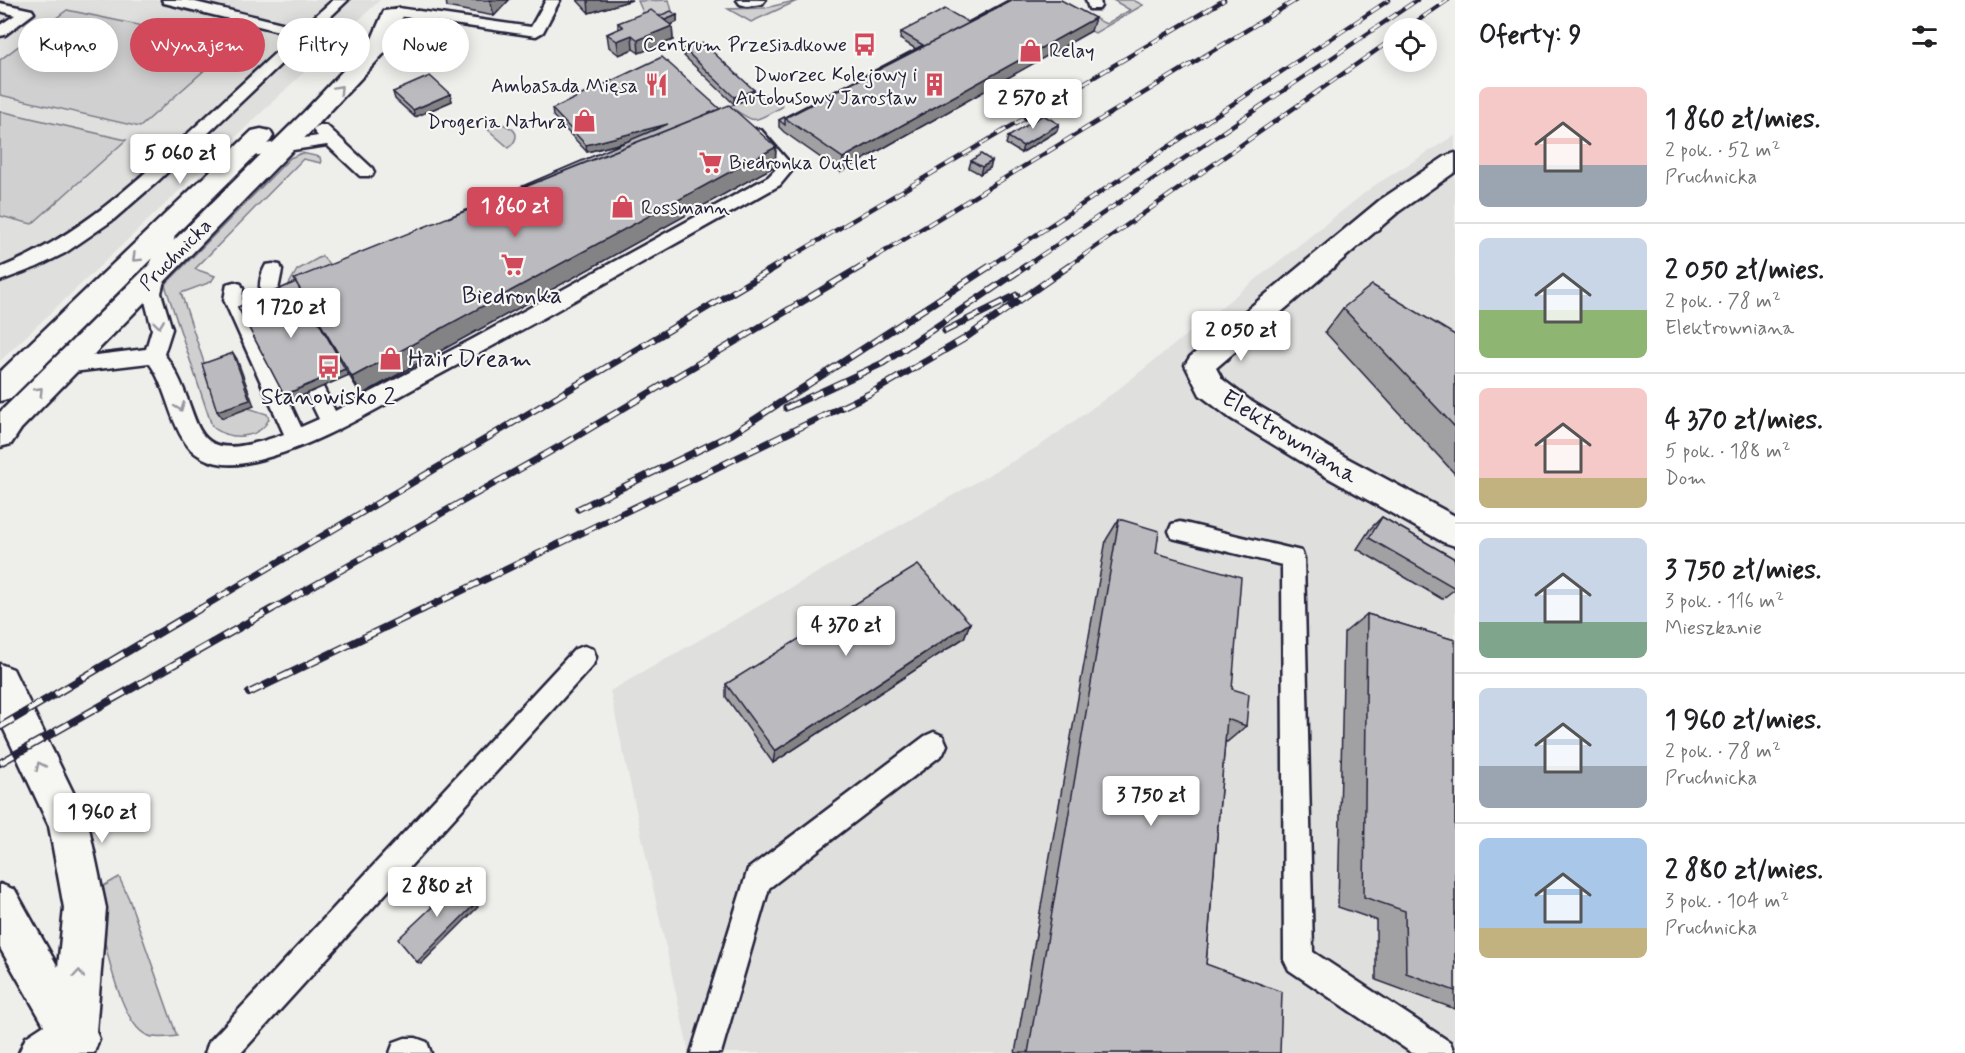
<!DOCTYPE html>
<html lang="pl">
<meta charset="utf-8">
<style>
body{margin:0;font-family:Mynerve,sans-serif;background:#f6f6f6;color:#202124;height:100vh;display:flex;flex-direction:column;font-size:22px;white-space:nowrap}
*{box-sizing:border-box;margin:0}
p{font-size:20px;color:#757577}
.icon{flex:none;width:33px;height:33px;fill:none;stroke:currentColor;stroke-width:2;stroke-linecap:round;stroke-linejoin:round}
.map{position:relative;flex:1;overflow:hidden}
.panel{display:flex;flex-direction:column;background:#fff;width:510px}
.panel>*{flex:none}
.top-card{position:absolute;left:18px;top:18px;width:570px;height:54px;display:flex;gap:12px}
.buttons{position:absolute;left:1383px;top:18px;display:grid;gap:12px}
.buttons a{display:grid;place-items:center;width:54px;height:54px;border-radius:50%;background:#fff;box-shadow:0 3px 15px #0003;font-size:30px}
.price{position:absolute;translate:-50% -51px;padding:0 14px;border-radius:6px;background:#fff;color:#222;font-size:20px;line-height:39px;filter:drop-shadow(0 2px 3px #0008)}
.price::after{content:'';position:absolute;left:50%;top:36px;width:18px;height:14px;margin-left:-9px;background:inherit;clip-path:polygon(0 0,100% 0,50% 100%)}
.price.current{background:#d1495b;color:#fff}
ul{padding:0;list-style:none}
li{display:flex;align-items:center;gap:18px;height:150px;padding:0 24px}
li+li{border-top:2px solid #e0e0e0}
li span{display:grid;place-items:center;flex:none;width:168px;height:120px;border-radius:9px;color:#555}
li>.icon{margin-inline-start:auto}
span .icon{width:72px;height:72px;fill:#fffc;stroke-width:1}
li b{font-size:26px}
h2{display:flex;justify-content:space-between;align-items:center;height:72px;padding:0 24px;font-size:26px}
.tag{padding:0 21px;border-radius:27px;background:#fff;box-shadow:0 3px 15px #0003;font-size:21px;line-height:54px}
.tag.current{background:#d1495b;color:#fff}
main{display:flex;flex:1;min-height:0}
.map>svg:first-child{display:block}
.built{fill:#dfdfde}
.green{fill:#d0d0d1;stroke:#797986;stroke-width:1.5}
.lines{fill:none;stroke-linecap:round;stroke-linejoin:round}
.lane-casing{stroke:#22223b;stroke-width:5}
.street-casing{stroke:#22223b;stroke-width:5}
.secondary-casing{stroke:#22223b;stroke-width:5}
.lane{fill:#f6f6f2;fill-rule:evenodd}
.street{fill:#f6f6f2;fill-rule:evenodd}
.secondary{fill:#f6f6f2;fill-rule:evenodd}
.rail-far2-casing{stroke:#22223b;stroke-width:4.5}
.rail-far1-casing{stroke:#22223b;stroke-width:7}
.rail-casing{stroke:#22223b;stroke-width:8}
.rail-far2{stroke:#f6f6f2;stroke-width:3;stroke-dasharray:10;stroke-linecap:butt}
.rail-far1{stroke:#f6f6f2;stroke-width:4.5;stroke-dasharray:13;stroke-linecap:butt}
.rail{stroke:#f6f6f2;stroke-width:5;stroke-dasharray:16;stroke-linecap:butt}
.wall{fill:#a1a1a4;stroke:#22223b;stroke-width:1.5}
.shaded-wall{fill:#838386;stroke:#22223b;stroke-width:1.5}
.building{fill:#bbbbbf;stroke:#22223b;stroke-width:1.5}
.oneway{stroke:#9797a0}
.labels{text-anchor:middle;stroke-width:4.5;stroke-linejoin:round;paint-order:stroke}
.far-poi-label{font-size:20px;fill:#22223b;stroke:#f6f6f2;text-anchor:end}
.far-street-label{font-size:20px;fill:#22223b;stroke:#f6f6f2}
.poi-label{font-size:24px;fill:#22223b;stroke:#f6f6f2}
.street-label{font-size:24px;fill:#22223b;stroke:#f6f6f2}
</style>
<main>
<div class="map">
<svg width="1455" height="1053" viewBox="0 0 1455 1053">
<rect width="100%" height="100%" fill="#eeeeeb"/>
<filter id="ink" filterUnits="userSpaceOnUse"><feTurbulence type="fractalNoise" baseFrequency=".0167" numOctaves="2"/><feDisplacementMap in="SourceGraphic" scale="12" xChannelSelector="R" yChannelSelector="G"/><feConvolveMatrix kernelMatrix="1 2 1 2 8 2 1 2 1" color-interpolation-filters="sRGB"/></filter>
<g filter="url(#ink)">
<path class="built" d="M 0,0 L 380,0 L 0,361 Z
M 1455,135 L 1455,1053 L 689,1053 L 610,691 L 1041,445 L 1116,391 L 1372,187 Z"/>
<path class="green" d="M 669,0 L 673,15 L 661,22 L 645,17 L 638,1 Z
M 799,0 L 751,22 L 728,9 L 765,8 Z
M 1113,0 L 1133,0 L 1143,5 L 1095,33 L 1076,24 L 1090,16 L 1106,24 L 1130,10 Z
M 67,10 L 233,45 L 140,127 L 0,95 L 0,60 Z
M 764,94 L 781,101 L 782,107 C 750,123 759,125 729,106 Z
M 0,111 L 126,140 L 32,224 L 0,216 Z
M 502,124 C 517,129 521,136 509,148 L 485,127 Z
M 302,153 L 320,157 L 321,163 L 303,159 L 195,269 L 215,276 L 211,282 L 181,293 L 222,417 L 248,408 L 267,414 L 269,419 C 259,440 227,441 212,426 L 165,285 L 290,158 Z
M 322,256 L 336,272 L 292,292 L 289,284 L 297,270 Z
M 119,877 L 129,899 L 177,1036 C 168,1037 157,1039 149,1036 C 117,1026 100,921 95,891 Z"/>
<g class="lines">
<defs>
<path id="lane" d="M 162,0 L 187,0 L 302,28 L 333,0 L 348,0 L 158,181 L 113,220 L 65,253 L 37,267 L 0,281 L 0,268 C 71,240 125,192 181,140 C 219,105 257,70 295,35 L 164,3 Z
M 546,0 L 560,0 L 543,32 L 536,36 L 398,16 L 391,12 L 398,8 L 531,27 Z
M 1086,0 L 1100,0 L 1101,6 L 1099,9 L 1089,9 Z
M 0,3 L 32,10 L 34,13 L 5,35 L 0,36 L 0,25 L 15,15 L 0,11 Z
M 321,125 L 327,126 L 372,168 L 374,172 L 372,176 L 360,176 L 327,145 L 245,157 L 239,156 L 237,152 L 239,148 L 245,147 L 318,136 L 313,130 Z
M 755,129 L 761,130 L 794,168 L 780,185 C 665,249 551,315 435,377 C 375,409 312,450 245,463 C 230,466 214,464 201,457 C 171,441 169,388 149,363 L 64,373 L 57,371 L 54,366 L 57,361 L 64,359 L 146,349 L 152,329 L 143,293 L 159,227 L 162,223 L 174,223 L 177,227 L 161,293 L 172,329 L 164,354 C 210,415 176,473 284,434 L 224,300 L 227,284 L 234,282 L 241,284 L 243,289 L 242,300 L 301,427 L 319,419 L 291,362 L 294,357 L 301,355 L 308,357 L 335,411 L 473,339 L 768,177 L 777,168 L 747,134 Z
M 273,264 L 280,265 L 282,270 L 278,290 L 291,322 L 288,327 L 281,329 L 274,327 L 271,322 C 262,302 254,286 266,265 Z
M 1180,522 L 1301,551 L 1304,558 L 1313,952 L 1450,1042 L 1454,1053 L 1412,1053 L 1289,970 L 1284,960 L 1282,565 L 1172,538 L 1169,531 L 1172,524 Z
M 584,646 L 593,649 L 596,657 L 593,665 L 241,1053 L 205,1053 L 209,1042 L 575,649 Z
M 934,732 L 943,736 L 947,745 L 943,754 L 769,888 L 721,1053 L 691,1053 L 748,869 L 925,736 Z
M 405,1038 L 416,1038 L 427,1042 L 431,1053 L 390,1053 L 394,1042 Z"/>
<path id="street" d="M 737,0 L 765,0 L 762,4 L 747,6 L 740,4 Z
M 1455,153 L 1455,172 L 1398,212 L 1216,368 L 1222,379 L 1252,402 L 1347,458 L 1455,516 L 1455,546 L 1443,542 L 1325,476 L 1230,418 L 1200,395 L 1185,365 L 1190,357 L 1380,200 L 1446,156 Z
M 74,1010 L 90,1016 L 96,1032 L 90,1048 L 82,1053 L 19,1053 L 26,1037 L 58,1016 Z"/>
<path id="secondary" d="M 392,10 L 400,11 L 403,16 L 389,48 L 320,122 L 21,429 L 11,444 L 0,447 L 0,412 L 304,112 L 371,41 L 384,11 Z
M 261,129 L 270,131 L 273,136 L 270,141 L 11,398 L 0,401 L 0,372 L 252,131 Z
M 0,664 L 13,669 L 88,823 L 106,908 L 96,1032 L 99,1039 L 94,1053 L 60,1053 L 0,948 L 0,884 L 15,890 L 58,967 L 64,908 L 49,826 L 0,721 Z"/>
</defs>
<use href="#lane" class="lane-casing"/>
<use href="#street" class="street-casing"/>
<use href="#secondary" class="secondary-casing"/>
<use href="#lane" class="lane"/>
<use href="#street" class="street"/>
<use href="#secondary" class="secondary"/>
<defs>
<path id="rail-far2" d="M 1407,28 L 1448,0
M 774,267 L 1224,0
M 859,267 L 1296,0
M 988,267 L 1389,0
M 1024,267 L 1417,0
M 1067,267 L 1394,38"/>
<path id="rail-far1" d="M 945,331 L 1017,295
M 786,408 L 883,363 L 1026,266
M 578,509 L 732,434 L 990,266
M 196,611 L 777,266
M 269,611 L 562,445 L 862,266
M 420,611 L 871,393 L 964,339 L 1069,266"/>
<path id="rail" d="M 249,693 L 423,609
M 0,727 L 199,609
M 0,763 L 272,609"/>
</defs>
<use href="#rail-far2" class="rail-far2-casing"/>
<use href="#rail-far1" class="rail-far1-casing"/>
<use href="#rail" class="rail-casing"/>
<use href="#rail-far2" class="rail-far2"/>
<use href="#rail-far1" class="rail-far1"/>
<use href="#rail" class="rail"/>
</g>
<path class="wall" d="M 446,0 L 509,0 L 494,16 L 447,7 Z
M 577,0 L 632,0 L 589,13 Z
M 1008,0 L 1061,0 L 1091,31 L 841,172 L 784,132 L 779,127 L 779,120 L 916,49 L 900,39 L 901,32 L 968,22 Z
M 677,15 L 677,22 L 671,25 L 672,26 L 673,40 L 639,53 L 633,49 L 619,55 L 609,47 L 607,34 L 618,29 L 618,23 Z
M 684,49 L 754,90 L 754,97 L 734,104 L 684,56 Z
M 393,92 L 450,94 L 452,101 L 415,117 L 395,99 Z
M 552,109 L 720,109 L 776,147 L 775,166 L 361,395 L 347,372 L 349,375 L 288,402 L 238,307 L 624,143 L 587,152 L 553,116 Z
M 1057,131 L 1021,153 L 1006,144 L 1008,137 Z
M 971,161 L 992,161 L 990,168 L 980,174 L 969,168 Z
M 1343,308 L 1455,335 L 1455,474 L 1325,332 Z
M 1382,517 L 1455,559 L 1455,589 L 1442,599 L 1357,549 L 1370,529 Z
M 1119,519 L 1156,553 L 1232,689 L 1246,726 L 1227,742 L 1225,741 L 1206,964 L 1280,1053 L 1015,1053 L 1106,540 Z
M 1367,614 L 1455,640 L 1455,1009 L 1376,980 L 1376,920 L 1338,907 L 1344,633 Z
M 970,623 L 964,638 L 773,763 L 726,697 L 726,684 Z"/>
<path class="shaded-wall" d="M 490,0 L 509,0 L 494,16 Z
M 588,0 L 632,0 L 589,13 Z
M 677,15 L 677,22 L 666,27 L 665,20 Z
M 1095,18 L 1091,31 L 841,172 L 843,158 Z
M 672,26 L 673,40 L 639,53 L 638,40 Z
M 632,35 L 633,49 L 619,55 L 617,41 Z
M 754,90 L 754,97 L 734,104 L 734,97 Z
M 450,94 L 452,101 L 415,117 L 413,110 Z
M 668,124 L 668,131 L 587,152 L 586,145 Z
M 1059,124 L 1057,131 L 1021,153 L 1023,146 Z
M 776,147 L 775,166 L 361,395 L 352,377 Z
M 992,161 L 990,168 L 980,174 L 982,167 Z
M 233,353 L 237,359 L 254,406 L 222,418 L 217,411 Z
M 345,369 L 349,375 L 288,402 L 284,395 Z
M 970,623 L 964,638 L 773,763 L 775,751 Z
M 450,876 L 478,907 L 421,964 L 417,962 Z"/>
<path class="building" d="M 1013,0 L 1061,0 L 1095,18 L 843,158 L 785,118 Z
M 1008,1 L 1010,2 L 785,118 L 785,125 L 779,120 L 923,45 L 901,32 L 945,9 L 968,22 Z
M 651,10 L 672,26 L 638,40 L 632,35 L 617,41 L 607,34 L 623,27 L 618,23 Z
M 671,11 L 677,15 L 665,20 L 659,16 Z
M 703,43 L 754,90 L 734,97 L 684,49 Z
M 662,57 L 720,109 L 448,218 L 668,124 L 586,145 L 552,109 Z
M 430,76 L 450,94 L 413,110 L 393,92 Z
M 729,105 L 776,147 L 352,377 L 294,279 Z
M 1043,115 L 1059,124 L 1023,146 L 1008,137 Z
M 981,154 L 992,161 L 982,167 L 971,161 Z
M 296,282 L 345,369 L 284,395 L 238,307 Z
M 1372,285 L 1455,335 L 1455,427 L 1343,308 Z
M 233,353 L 250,400 L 217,411 L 202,364 Z
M 1382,517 L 1455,559 L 1455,588 L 1369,538 Z
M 1119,519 L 1159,531 L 1156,553 L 1241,577 L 1232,689 L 1249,694 L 1246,726 L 1227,719 L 1206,964 L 1282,992 L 1280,1053 L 1028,1053 Z
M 918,565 L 970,623 L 775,751 L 726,684 Z
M 1367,614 L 1455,640 L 1455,991 L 1406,973 L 1405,911 L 1364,897 Z
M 450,876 L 475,904 L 417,962 L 398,939 L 432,907 L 424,898 Z"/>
<defs><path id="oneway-chevron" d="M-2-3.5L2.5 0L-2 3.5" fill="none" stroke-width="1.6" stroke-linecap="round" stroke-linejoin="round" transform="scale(1.5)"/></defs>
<g class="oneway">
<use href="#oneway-chevron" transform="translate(339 89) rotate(-47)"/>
<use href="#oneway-chevron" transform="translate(136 258) rotate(136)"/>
<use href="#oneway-chevron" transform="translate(159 324) rotate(82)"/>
<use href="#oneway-chevron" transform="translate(39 391) rotate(-46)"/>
<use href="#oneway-chevron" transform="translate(180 407) rotate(69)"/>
<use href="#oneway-chevron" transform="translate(40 766) rotate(-116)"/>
<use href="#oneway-chevron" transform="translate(79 974) rotate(-85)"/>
</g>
</g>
<defs>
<symbol id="bus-bare" viewBox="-9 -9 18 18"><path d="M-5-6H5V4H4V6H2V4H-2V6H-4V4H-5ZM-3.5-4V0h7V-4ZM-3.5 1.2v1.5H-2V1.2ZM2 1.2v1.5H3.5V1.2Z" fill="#d1495b" stroke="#f6f6f2" stroke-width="2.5" paint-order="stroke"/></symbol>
<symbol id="shop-bare" viewBox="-9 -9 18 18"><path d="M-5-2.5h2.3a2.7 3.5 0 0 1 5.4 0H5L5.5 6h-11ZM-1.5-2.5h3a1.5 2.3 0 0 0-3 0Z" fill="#d1495b" stroke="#f6f6f2" stroke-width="2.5" paint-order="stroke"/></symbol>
<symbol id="restaurant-bare" viewBox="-9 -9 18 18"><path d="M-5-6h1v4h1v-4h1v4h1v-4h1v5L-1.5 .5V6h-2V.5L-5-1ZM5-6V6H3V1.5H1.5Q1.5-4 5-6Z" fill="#d1495b" stroke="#f6f6f2" stroke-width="2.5" paint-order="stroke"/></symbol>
<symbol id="building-bare" viewBox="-9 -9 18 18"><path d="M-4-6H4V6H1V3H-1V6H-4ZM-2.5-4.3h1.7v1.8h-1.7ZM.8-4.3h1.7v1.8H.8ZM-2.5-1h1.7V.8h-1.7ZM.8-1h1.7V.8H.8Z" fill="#d1495b" stroke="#f6f6f2" stroke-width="2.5" paint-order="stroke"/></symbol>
<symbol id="supermarket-bare" viewBox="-9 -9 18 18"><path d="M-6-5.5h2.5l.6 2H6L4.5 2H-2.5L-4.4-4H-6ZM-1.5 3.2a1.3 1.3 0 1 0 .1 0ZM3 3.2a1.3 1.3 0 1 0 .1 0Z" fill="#d1495b" stroke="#f6f6f2" stroke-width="2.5" paint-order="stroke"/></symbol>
</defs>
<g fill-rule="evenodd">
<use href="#bus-bare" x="848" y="28" width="33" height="33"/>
<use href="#shop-bare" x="1014" y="34" width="33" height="33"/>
<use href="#restaurant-bare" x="640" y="68" width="33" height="33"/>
<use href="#building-bare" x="918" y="68" width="33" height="33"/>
<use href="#shop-bare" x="568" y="104" width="33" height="33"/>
<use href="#supermarket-bare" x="694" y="146" width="33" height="33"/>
<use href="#shop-bare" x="606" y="190" width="33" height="33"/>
<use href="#supermarket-bare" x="496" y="248" width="33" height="33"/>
<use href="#shop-bare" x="374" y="342" width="33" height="33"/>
<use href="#bus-bare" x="312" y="350" width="33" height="33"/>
</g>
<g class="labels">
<g class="far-poi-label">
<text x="847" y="51">Centrum Przesiadkowe</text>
<text x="1049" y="57" text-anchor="start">Relay</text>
<text x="917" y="81">Dworzec Kolejowy i<tspan x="917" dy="23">Autobusowy Jarosław</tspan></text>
<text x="638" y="92">Ambasada Mięsa</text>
<text x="567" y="128">Drogeria Natura</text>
<text x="729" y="169" text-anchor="start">Biedronka Outlet</text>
<text x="641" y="214" text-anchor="start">Rossmann</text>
</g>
<g class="far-street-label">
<text transform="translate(175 254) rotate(-45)" y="7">Pruchnicka</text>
</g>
<g class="poi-label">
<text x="512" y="303">Biedronka</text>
<text x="408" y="366" text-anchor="start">Hair Dream</text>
<text x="328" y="404">Stanowisko 2</text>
</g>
<g class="street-label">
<text transform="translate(1290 436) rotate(32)" y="8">Elektrowniana</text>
</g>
</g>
</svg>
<div class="buttons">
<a><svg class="icon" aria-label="locate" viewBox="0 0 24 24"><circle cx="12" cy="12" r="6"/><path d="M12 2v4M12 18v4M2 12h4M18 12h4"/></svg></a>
</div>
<b class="price" style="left:1033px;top:130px">2 570 zł</b>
<b class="price" style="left:180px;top:185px">5 060 zł</b>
<b class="price current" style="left:515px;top:238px">1 860 zł</b>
<b class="price" style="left:291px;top:339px">1 720 zł</b>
<b class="price" style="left:1241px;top:362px">2 050 zł</b>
<b class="price" style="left:846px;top:657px">4 370 zł</b>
<b class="price" style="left:1151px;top:827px">3 750 zł</b>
<b class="price" style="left:102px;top:844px">1 960 zł</b>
<b class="price" style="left:437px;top:918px">2 880 zł</b>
<div class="top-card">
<a class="tag">Kupno</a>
<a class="tag current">Wynajem</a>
<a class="tag">Filtry</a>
<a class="tag">Nowe</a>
</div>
</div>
<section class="panel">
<h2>Oferty: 9<svg class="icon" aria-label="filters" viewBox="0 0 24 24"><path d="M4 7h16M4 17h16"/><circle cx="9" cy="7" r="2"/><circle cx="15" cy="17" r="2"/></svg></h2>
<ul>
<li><span style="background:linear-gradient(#f6c9c9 65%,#9aa5b1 0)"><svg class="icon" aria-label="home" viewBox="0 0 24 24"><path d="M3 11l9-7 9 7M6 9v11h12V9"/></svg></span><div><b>1 860 zł/mies.</b><p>2 pok. · 52 m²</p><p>Pruchnicka</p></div></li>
<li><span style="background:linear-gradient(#c9d6e8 60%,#8fb573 0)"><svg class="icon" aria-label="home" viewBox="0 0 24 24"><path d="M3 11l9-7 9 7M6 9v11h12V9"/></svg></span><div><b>2 050 zł/mies.</b><p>2 pok. · 78 m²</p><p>Elektrowniana</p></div></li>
<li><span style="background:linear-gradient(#f6c9c9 75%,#c2b280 0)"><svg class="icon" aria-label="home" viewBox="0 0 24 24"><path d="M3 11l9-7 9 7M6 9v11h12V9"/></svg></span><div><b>4 370 zł/mies.</b><p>5 pok. · 188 m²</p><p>Dom</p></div></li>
<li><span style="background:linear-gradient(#c9d6e8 70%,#7fa58c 0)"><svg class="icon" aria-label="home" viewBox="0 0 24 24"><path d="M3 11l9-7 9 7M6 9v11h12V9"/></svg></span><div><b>3 750 zł/mies.</b><p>3 pok. · 116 m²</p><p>Mieszkanie</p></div></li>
<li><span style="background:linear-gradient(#c9d6e8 65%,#9aa5b1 0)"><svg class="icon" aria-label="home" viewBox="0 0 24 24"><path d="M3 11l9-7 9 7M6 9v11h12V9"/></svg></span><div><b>1 960 zł/mies.</b><p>2 pok. · 78 m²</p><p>Pruchnicka</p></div></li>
<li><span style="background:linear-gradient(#a9c7e8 75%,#c2b280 0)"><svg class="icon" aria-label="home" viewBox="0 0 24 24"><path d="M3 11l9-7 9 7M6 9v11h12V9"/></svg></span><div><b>2 880 zł/mies.</b><p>3 pok. · 104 m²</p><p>Pruchnicka</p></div></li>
</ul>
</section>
</main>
